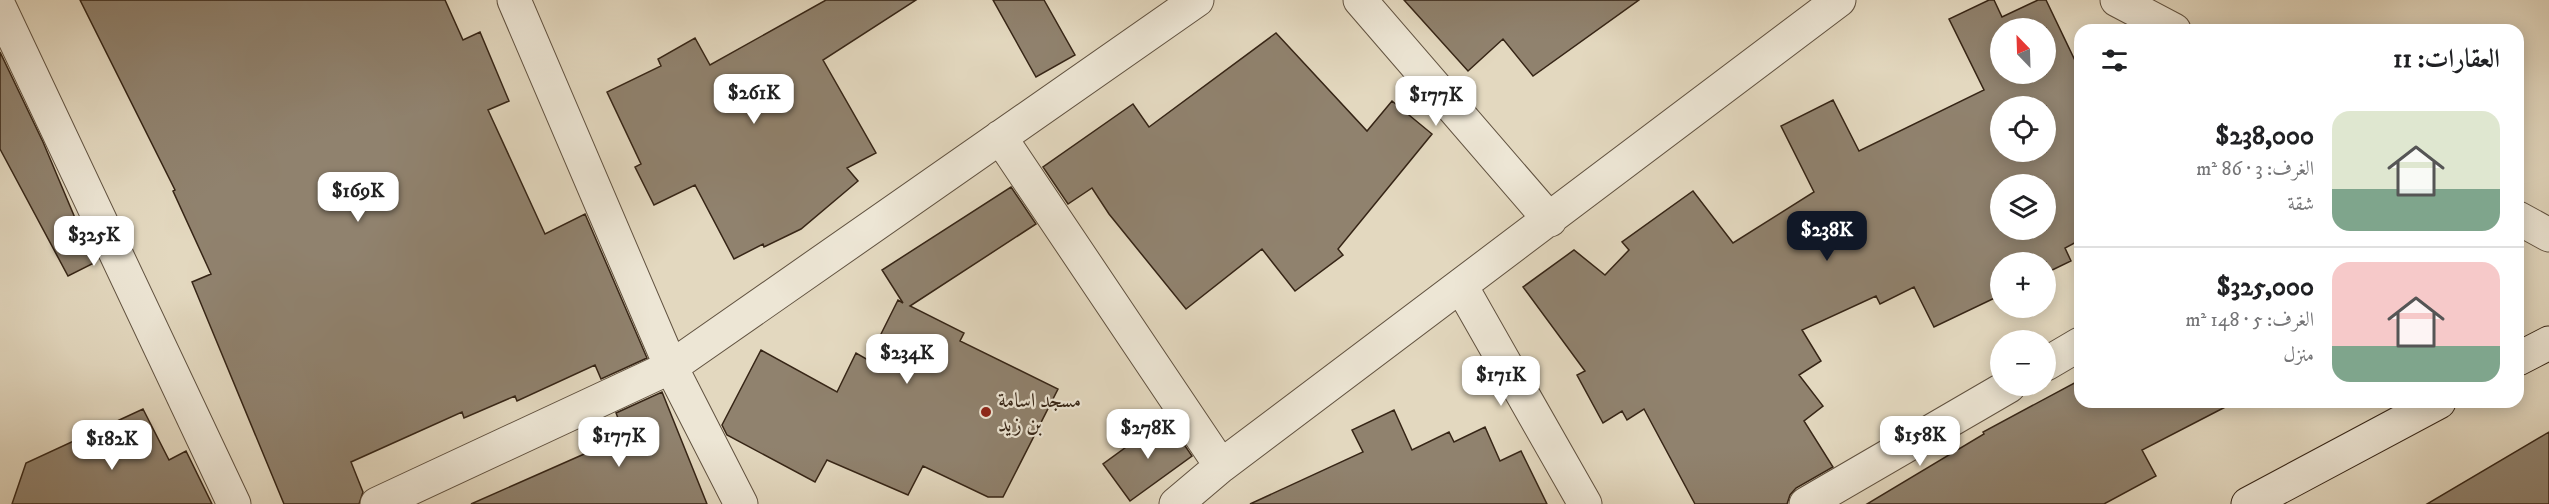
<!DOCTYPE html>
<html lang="ar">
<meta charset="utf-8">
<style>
body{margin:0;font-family:"IM FELL DW Pica",Amiri,serif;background:#f2f2f2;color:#202124;direction:rtl;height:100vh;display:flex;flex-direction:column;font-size:22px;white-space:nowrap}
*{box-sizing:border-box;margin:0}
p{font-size:20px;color:#757577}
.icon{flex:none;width:33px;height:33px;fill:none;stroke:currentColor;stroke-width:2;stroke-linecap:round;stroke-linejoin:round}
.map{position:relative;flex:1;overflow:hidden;direction:ltr}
.sheet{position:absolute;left:2074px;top:24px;width:450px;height:384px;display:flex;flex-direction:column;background:#fff;border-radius:18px;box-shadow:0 3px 15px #0003;direction:rtl}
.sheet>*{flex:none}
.needle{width:39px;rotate:337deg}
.fabs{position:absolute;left:1990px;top:18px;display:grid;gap:12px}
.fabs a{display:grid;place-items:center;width:66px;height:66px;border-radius:50%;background:#fff;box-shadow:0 3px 15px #0003;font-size:30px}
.price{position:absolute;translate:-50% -51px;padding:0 14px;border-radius:12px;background:#fff;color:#222;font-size:20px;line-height:39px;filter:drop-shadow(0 2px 3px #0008)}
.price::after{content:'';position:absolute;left:50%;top:36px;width:18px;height:14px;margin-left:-9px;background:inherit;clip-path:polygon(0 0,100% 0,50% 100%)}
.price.on{background:#111827;color:#fff}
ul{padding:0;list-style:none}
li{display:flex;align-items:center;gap:18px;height:150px;padding:0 24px}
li+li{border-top:2px solid #e0e0e0}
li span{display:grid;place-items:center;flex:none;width:168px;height:120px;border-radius:18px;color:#555}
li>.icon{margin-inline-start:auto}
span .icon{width:72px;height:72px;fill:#fffc;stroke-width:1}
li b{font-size:26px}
h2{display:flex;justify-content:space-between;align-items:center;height:72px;padding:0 24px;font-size:26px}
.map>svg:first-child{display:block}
.building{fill:#90826e;stroke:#362516;stroke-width:1.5;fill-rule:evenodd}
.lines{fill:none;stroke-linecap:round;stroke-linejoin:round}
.street-casing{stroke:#615240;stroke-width:35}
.secondary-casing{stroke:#362516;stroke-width:35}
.street{stroke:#ede6d5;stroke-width:33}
.secondary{stroke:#ede6d5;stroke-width:33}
.poi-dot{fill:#8f2418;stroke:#ede6d5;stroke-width:2}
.labels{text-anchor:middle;stroke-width:4.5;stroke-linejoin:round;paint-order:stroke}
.poi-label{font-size:21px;fill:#362516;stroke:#ede6d5;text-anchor:start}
</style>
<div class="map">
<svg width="2549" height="504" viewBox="0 0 2549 504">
<rect width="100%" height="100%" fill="#e3d8bf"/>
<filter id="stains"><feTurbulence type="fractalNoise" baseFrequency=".00333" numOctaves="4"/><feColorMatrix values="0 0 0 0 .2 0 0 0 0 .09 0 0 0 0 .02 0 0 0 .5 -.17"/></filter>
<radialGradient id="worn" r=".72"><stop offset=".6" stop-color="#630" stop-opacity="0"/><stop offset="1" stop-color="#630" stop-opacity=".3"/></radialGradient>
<path class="building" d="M 80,0 L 445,0 L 463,40 L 480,32 L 509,101 L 488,110 L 545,234 L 585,214 L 647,358 L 601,379 L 595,365 L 517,401 L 515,396 L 464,418 L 462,412 L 351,462 L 363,492 L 359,504 L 284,504 L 192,282 L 211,274 L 173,191 L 175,190 Z
M 826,0 L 916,0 L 823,60 L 876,153 L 847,168 L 858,181 L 801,229 L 764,247 L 763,244 L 734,259 L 695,185 L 654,205 L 635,167 L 641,164 L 607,92 L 661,66 L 658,59 L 695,38 L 710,65 Z
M 993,0 L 1044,0 L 1075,55 L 1036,77 Z
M 1404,0 L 1639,0 L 1533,76 L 1503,39 L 1468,71 Z
M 1989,0 L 1994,0 L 2002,17 L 2038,0 L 2046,0 L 2080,71 L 2080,240 L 2065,248 L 2071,261 L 2046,273 L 2046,262 L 2001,262 L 2001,295 L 1934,327 L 1914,287 L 1880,304 L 1876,296 L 1802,330 L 1821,361 L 1799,375 L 1823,406 L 1804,421 L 1833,467 L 1796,488 L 1790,495 L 1787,504 L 1695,504 L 1644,409 L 1627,420 L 1622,411 L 1603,423 L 1577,375 L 1585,371 L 1523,287 L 1574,250 L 1605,275 L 1629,250 L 1622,242 L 1693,191 L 1733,243 L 1814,192 L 1781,126 L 1833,100 L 1859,151 L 1984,90 L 1949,19 ZM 2001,28 L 2046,28 L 2046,74 L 2001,74 ZM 2001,106 L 2046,106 L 2046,152 L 2001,152 ZM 2001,184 L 2046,184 L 2046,230 L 2001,230 Z
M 1276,33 L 1367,131 L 1392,101 L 1432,134 L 1338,249 L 1343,255 L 1295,291 L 1262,249 L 1186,309 L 1109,214 L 1092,188 L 1068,204 L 1043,167 L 1133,104 L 1149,127 Z
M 0,52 L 43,142 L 94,263 L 68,276 L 0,149 Z
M 1011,187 L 1036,224 L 910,306 L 964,333 L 960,341 L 1058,389 L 1003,497 L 988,497 L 923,466 L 908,495 L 827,460 L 815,482 L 727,435 L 722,425 L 761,350 L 837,392 L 856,353 L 868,360 L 898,300 L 903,303 L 882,270 Z
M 2080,380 L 2080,402 L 2235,402 L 2142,450 L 2156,476 L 2104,504 L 1867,504 L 1984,434 L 1983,432 Z
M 662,392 L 707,504 L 471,504 L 625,436 L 616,413 Z
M 143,409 L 169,460 L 186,451 L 212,504 L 12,504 L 26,463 Z
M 1394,410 L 1412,450 L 1449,432 L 1454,442 L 1485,427 L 1500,461 L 1521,451 L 1547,504 L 1250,504 L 1363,452 L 1352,430 Z
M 1166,418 L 1192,456 L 1130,501 L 1103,464 Z
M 2549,432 L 2549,504 L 2427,504 Z"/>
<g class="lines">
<defs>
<path id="street" d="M 514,0 L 671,367 L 741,504
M 1360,0 L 1550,220
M 2117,0 L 2174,30
M 0,8 L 234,504
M 1000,137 L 1221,466
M 2518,218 L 2549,235
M 1461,286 L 1585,504
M 2046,364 L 2080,344
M 377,504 L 671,367 L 1197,0
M 1176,504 L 1221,466 L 1839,0
M 1806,504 L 2009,386"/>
<path id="secondary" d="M 2518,359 L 2549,343
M 2248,504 L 2439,402"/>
</defs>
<use href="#street" class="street-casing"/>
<use href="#secondary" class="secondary-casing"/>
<use href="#street" class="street"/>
<use href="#secondary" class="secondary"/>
</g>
<circle class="poi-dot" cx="986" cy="412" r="6"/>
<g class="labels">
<g class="poi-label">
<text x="998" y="407">مسجد اسامة<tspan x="998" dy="24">بن زيد</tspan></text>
</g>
</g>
<rect width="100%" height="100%" filter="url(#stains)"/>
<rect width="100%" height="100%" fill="url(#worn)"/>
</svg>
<div class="fabs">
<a><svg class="needle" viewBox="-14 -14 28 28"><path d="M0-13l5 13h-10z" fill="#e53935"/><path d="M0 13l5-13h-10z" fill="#757577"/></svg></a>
<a><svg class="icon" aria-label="locate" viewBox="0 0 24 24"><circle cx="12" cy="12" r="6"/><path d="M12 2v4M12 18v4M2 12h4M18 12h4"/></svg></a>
<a><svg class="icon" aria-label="layers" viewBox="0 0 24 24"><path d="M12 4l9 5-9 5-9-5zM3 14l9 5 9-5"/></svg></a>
<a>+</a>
<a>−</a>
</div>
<b class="price" style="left:754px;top:125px">$261K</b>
<b class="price" style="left:1436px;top:127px">$177K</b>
<b class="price" style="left:358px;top:223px">$169K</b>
<b class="price on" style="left:1827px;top:262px">$238K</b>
<b class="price" style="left:94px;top:267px">$325K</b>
<b class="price" style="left:907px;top:385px">$234K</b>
<b class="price" style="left:1501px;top:407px">$171K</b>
<b class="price" style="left:1148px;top:460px">$278K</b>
<b class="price" style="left:1920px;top:467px">$158K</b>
<b class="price" style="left:619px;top:468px">$177K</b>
<b class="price" style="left:112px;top:471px">$182K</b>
<section class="sheet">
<h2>العقارات: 11<svg class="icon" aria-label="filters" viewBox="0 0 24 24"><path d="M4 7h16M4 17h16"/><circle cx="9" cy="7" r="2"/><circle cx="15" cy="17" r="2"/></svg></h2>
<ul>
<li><span style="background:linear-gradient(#dfe7d0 65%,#7fa58c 0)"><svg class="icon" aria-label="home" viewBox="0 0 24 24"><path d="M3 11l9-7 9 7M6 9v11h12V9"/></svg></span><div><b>$238,000</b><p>الغرف: 3 · 86 m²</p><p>شقة</p></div></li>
<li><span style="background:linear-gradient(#f6c9c9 70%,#7fa58c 0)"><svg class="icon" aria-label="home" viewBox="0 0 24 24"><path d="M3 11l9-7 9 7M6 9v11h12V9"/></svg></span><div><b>$325,000</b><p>الغرف: 5 · 148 m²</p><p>منزل</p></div></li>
</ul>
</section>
</div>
